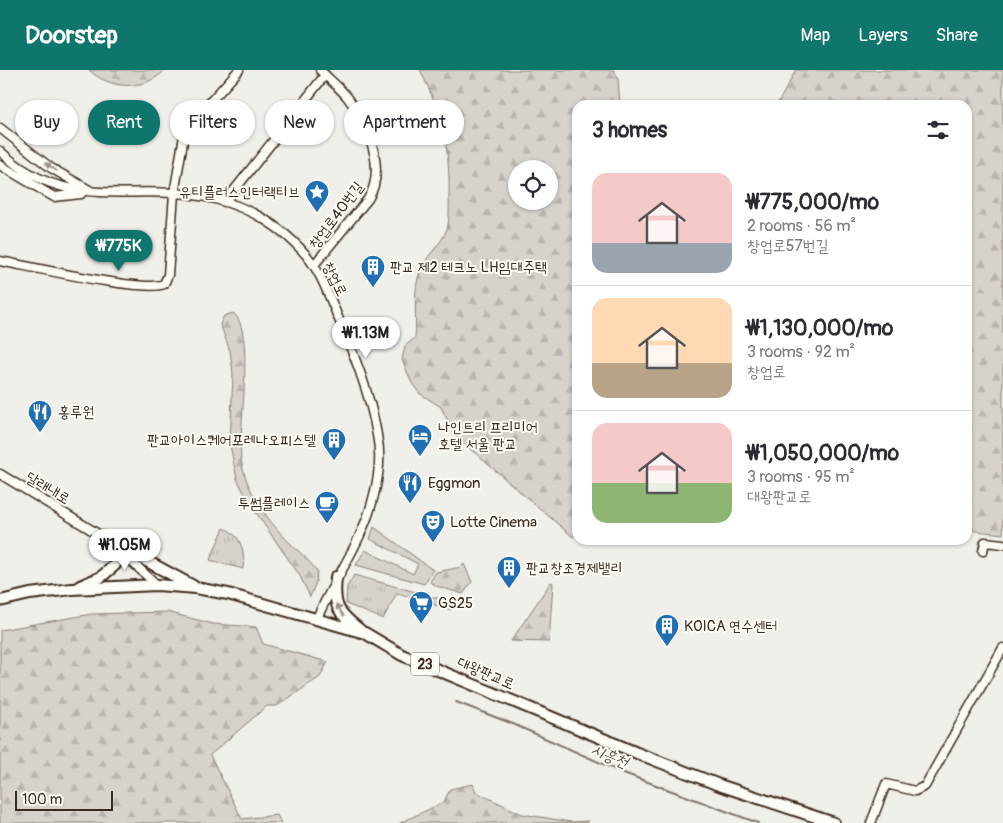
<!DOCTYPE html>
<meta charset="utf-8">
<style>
body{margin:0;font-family:Pangolin,"Poor Story",sans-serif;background:#f2f2f3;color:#2b2b33;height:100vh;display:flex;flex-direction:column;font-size:19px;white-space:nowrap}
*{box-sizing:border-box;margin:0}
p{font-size:16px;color:#7c7c81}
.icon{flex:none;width:28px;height:28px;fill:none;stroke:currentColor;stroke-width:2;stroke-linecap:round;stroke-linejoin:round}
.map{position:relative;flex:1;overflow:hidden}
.sheet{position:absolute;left:572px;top:30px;width:400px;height:445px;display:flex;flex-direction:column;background:#fff;border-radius:15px;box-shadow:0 1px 4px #0004}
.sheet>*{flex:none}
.banner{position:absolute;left:15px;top:30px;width:475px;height:45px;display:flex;gap:10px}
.controls{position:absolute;left:508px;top:90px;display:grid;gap:10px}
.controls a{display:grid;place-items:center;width:50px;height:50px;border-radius:50%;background:#fff;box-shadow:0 1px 4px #0004;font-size:25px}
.scale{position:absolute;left:15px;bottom:12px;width:98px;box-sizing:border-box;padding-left:5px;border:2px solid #3b2a1e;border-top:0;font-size:14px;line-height:18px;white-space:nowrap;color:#3b2a1e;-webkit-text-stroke:4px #fdfcf7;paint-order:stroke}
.price{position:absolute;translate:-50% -42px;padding:0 11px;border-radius:18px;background:#fff;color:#222;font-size:16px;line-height:32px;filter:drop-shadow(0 1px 2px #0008)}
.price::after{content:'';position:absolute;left:50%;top:30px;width:15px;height:11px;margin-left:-8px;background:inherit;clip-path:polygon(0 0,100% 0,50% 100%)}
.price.active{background:#0f766e;color:#fff}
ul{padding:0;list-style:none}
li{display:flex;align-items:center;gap:15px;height:125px;padding:0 20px}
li+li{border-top:1px solid #e1e1e2}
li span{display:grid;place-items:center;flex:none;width:140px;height:100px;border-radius:15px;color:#555}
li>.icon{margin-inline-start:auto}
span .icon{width:60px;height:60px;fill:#fffc;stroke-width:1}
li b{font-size:21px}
h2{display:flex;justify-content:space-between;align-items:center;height:60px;padding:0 20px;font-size:21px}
.pill{padding:0 18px;border-radius:22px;background:#fff;box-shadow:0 1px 4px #0004;font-size:18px;line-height:45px}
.pill.active{background:#0f766e;color:#fff}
header{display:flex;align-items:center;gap:30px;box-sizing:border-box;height:70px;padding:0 25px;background:#0f766e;color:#fff}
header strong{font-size:24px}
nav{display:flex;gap:28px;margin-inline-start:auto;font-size:18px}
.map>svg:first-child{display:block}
.green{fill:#d7d2cc;stroke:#897e75}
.forest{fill:url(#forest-firs);stroke:#897e75;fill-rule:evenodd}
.park{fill:url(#park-tufts);stroke:#897e75}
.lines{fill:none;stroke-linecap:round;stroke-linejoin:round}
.stream{stroke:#80746b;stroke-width:2}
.minor-casing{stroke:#3b2a1e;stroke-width:11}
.major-casing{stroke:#3b2a1e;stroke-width:14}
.minor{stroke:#fdfcf7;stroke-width:8}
.major{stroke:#fdfcf7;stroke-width:10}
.oneway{fill:#9c938a}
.labels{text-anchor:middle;stroke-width:4;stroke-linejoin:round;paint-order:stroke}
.shield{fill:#fdfcf7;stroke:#75695f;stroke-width:1}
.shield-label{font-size:14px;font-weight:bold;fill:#3b2a1e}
.poi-label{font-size:15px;fill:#3b2a1e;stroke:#fdfcf7;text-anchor:start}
.street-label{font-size:15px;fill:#3b2a1e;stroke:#fdfcf7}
.water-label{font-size:16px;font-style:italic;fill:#63554b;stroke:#fdfcf7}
</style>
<header>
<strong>Doorstep</strong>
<nav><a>Map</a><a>Layers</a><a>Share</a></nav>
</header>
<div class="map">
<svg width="1003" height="753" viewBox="0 0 1003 753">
<defs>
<pattern id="forest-firs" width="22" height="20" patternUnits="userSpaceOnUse" patternTransform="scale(1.25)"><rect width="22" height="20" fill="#d7d2cc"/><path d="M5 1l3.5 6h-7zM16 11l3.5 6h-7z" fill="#b9b4af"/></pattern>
<pattern id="park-tufts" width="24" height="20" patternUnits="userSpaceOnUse" patternTransform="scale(1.25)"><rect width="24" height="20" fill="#d7d2cc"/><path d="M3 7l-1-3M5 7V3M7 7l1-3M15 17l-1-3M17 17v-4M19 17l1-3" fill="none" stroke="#b9b4af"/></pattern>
</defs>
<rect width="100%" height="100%" fill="#f1efea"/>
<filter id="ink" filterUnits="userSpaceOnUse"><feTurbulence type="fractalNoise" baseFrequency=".02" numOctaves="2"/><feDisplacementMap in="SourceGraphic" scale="10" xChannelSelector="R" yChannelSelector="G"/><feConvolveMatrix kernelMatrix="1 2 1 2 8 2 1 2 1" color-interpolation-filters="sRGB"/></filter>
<g filter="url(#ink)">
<path class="green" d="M 374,457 L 433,500 L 424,514 L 356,495 L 365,480 L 413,504 L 418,494 L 370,469 Z"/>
<path class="forest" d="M 89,0 L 165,0 C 145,21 110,20 89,0 Z
M 420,0 L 614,0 L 618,9 L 620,35 L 578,35 L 578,460 L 573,467 L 455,366 L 441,337 L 419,323 L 412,313 L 402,290 L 405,276 L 415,268 C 417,248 413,228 418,208 C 424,185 440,178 447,159 C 450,148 449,136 449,125 C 450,76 442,44 420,0 ZM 516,99 L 549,99 L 549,131 L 516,131 Z
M 796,0 L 1003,0 L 1003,464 L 968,460 L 968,35 L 777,35 Z
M 233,243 C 256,259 238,360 241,389 C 245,419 267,450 288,471 C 298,481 309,490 317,501 L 316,512 L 310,527 L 300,506 L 250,434 L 237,409 L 230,375 L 233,303 L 230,281 L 220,254 L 224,246 Z
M 464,494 L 472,512 L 463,524 L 436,516 L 430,512 L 436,502 L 461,497 Z
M 551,512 L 553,513 L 549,572 L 511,571 Z
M 167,542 L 213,554 L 256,557 L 263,574 L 328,592 L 320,607 L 277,636 L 267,636 L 210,685 L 242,749 L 277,745 L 281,753 L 0,753 L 0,560 L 92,544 Z
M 473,714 L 476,722 L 522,744 L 571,752 L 588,751 L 588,753 L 400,753 L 444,732 L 450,719 Z"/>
<path class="park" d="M 224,458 C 242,466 245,481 243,499 L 210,490 Z
M 354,505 L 455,533 L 451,540 L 397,523 L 383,549 L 346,534 L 347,517 Z"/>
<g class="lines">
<path class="stream" d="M 456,632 L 513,654 L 621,702 L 758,753"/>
<defs>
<path id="minor" d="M 0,58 L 51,98 L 91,121
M 0,81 C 70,147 136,109 215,129 C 251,138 283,158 307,186 C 320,202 327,221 335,240 C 352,280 370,322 377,365 C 381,384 379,406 374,425 C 364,469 335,508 317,548
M 0,95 L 54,127 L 81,124
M 225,132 L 325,5
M 0,191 C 28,196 144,223 164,214 L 168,205 L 174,124 L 185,60 L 239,0
M 314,195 L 368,129 C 387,99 368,54 348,28 C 340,18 329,9 320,0
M 0,404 L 108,470 L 157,515
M 983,481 L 985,472 L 1003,474
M 871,753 L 886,714 L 915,721 L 925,716 L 1003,578"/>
<path id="major" d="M 108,470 L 193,516
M 336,507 C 333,536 337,542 360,560
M 80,516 L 101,507 L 115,495 L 117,486 L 109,471
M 0,531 L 30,524 L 72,519 L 157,515 L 196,518 L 228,524 L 365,563 L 402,585 L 637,683 L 719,715 L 834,753"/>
</defs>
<use href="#minor" class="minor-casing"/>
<use href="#major" class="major-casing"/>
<use href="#minor" class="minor"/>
<use href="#major" class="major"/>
</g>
<defs><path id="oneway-solid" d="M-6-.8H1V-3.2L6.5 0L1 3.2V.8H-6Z" transform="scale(1.25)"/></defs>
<g class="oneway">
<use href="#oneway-solid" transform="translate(51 97) rotate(-145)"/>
<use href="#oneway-solid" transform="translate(340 540) rotate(-122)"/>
</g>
</g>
<defs>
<symbol id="sight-pin" viewBox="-11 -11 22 30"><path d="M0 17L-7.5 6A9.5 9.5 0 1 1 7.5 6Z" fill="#1f6fb2" stroke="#fdfcf7"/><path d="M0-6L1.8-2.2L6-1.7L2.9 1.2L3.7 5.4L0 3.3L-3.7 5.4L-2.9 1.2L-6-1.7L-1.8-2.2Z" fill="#fff"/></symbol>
<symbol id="building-pin" viewBox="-11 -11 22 30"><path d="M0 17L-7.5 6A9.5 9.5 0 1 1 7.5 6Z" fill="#1f6fb2" stroke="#fdfcf7"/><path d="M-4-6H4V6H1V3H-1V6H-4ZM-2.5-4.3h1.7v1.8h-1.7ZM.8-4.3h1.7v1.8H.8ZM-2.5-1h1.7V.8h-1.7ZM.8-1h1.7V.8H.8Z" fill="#fff"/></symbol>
<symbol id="restaurant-pin" viewBox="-11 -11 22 30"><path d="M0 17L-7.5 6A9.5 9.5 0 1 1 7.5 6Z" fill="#1f6fb2" stroke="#fdfcf7"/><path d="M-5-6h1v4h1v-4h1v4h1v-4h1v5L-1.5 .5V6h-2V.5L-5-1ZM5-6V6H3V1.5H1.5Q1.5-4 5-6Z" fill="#fff"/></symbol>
<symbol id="hotel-pin" viewBox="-11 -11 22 30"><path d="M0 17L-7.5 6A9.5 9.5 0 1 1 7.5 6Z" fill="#1f6fb2" stroke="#fdfcf7"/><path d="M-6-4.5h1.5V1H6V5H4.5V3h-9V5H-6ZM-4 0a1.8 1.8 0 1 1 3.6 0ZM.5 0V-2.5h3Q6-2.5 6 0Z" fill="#fff"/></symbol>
<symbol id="cafe-pin" viewBox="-11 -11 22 30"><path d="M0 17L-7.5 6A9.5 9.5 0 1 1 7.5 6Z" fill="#1f6fb2" stroke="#fdfcf7"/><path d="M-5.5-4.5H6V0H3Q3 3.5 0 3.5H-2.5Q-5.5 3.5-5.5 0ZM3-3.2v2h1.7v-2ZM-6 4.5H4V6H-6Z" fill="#fff"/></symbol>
<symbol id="theatre-pin" viewBox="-11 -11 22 30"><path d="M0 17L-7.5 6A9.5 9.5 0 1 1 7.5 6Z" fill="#1f6fb2" stroke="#fdfcf7"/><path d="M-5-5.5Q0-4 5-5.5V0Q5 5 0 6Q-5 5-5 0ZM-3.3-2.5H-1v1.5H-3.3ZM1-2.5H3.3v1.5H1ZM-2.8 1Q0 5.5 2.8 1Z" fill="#fff"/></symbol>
<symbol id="supermarket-pin" viewBox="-11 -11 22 30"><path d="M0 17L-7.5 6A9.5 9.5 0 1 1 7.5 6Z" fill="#1f6fb2" stroke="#fdfcf7"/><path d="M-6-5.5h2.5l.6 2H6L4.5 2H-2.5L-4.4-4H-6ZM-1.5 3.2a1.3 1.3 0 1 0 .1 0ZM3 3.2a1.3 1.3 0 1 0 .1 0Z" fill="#fff"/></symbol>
</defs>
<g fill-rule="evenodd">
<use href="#sight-pin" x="303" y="108" width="28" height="38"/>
<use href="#building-pin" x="359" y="183" width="28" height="38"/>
<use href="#restaurant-pin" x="26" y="328" width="28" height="38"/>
<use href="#hotel-pin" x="406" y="352" width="28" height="38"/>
<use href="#building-pin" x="320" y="356" width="28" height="38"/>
<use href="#restaurant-pin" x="396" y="399" width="28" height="38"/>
<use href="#cafe-pin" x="313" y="419" width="28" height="38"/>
<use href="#theatre-pin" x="419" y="438" width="28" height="38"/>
<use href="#building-pin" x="495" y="484" width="28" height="38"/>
<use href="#supermarket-pin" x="407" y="519" width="28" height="38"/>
<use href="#building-pin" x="653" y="542" width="28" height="38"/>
</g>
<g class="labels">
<rect class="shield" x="411" y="582.5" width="28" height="23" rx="4"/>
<g class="shield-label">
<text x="425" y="599">23</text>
</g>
<g class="poi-label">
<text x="300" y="127" text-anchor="end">유티플러스인터랙티브</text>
<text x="390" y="202">판교 제2 테크노 LH임대주택</text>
<text x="58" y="347">홍루원</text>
<text x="438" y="362">나인트리 프리미어<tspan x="438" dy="17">호텔 서울 판교</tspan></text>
<text x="316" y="375" text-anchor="end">판교아이스퀘어포레나오피스텔</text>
<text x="428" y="418">Eggmon</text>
<text x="310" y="438" text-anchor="end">투썸플레이스</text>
<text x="450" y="457">Lotte Cinema</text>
<text x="526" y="503">판교창조경제밸리</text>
<text x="438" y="538">GS25</text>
<text x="684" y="561">KOICA 연수센터</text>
</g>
<g class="street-label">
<text transform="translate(336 145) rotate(-53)" y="5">창업로40번길</text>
<text transform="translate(335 209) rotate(64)" y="5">창업로</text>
<text transform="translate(48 418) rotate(31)" y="5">달래내로</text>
<text transform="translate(486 603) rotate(23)" y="5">대왕판교로</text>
</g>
<g class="water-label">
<text transform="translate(610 685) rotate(23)" y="6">시흥천</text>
</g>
</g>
</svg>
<div class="controls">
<a><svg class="icon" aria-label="locate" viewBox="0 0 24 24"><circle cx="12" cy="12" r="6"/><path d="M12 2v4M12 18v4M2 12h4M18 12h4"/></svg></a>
</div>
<div class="scale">100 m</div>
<b class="price active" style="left:119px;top:202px">₩775K</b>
<b class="price" style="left:366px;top:289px">₩1.13M</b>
<b class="price" style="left:125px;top:501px">₩1.05M</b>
<div class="banner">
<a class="pill">Buy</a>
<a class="pill active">Rent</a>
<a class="pill">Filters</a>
<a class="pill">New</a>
<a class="pill">Apartment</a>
</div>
<section class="sheet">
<h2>3 homes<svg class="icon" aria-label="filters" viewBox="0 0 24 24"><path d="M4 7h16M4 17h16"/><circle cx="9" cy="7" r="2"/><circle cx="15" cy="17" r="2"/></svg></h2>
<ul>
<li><span style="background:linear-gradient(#f6c9c9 70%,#9aa5b1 0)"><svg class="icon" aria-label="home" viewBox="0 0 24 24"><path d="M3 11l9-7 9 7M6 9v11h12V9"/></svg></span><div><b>₩775,000/mo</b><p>2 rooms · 56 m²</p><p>창업로57번길</p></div></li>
<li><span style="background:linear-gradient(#ffd9b3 65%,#b9a48a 0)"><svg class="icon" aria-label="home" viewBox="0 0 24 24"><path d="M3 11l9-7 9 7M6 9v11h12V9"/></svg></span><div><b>₩1,130,000/mo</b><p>3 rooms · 92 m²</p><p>창업로</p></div></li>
<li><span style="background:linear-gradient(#f6c9c9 60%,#8fb573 0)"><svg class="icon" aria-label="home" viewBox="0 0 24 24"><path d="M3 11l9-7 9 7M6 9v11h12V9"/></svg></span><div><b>₩1,050,000/mo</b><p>3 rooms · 95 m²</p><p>대왕판교로</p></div></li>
</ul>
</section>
</div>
